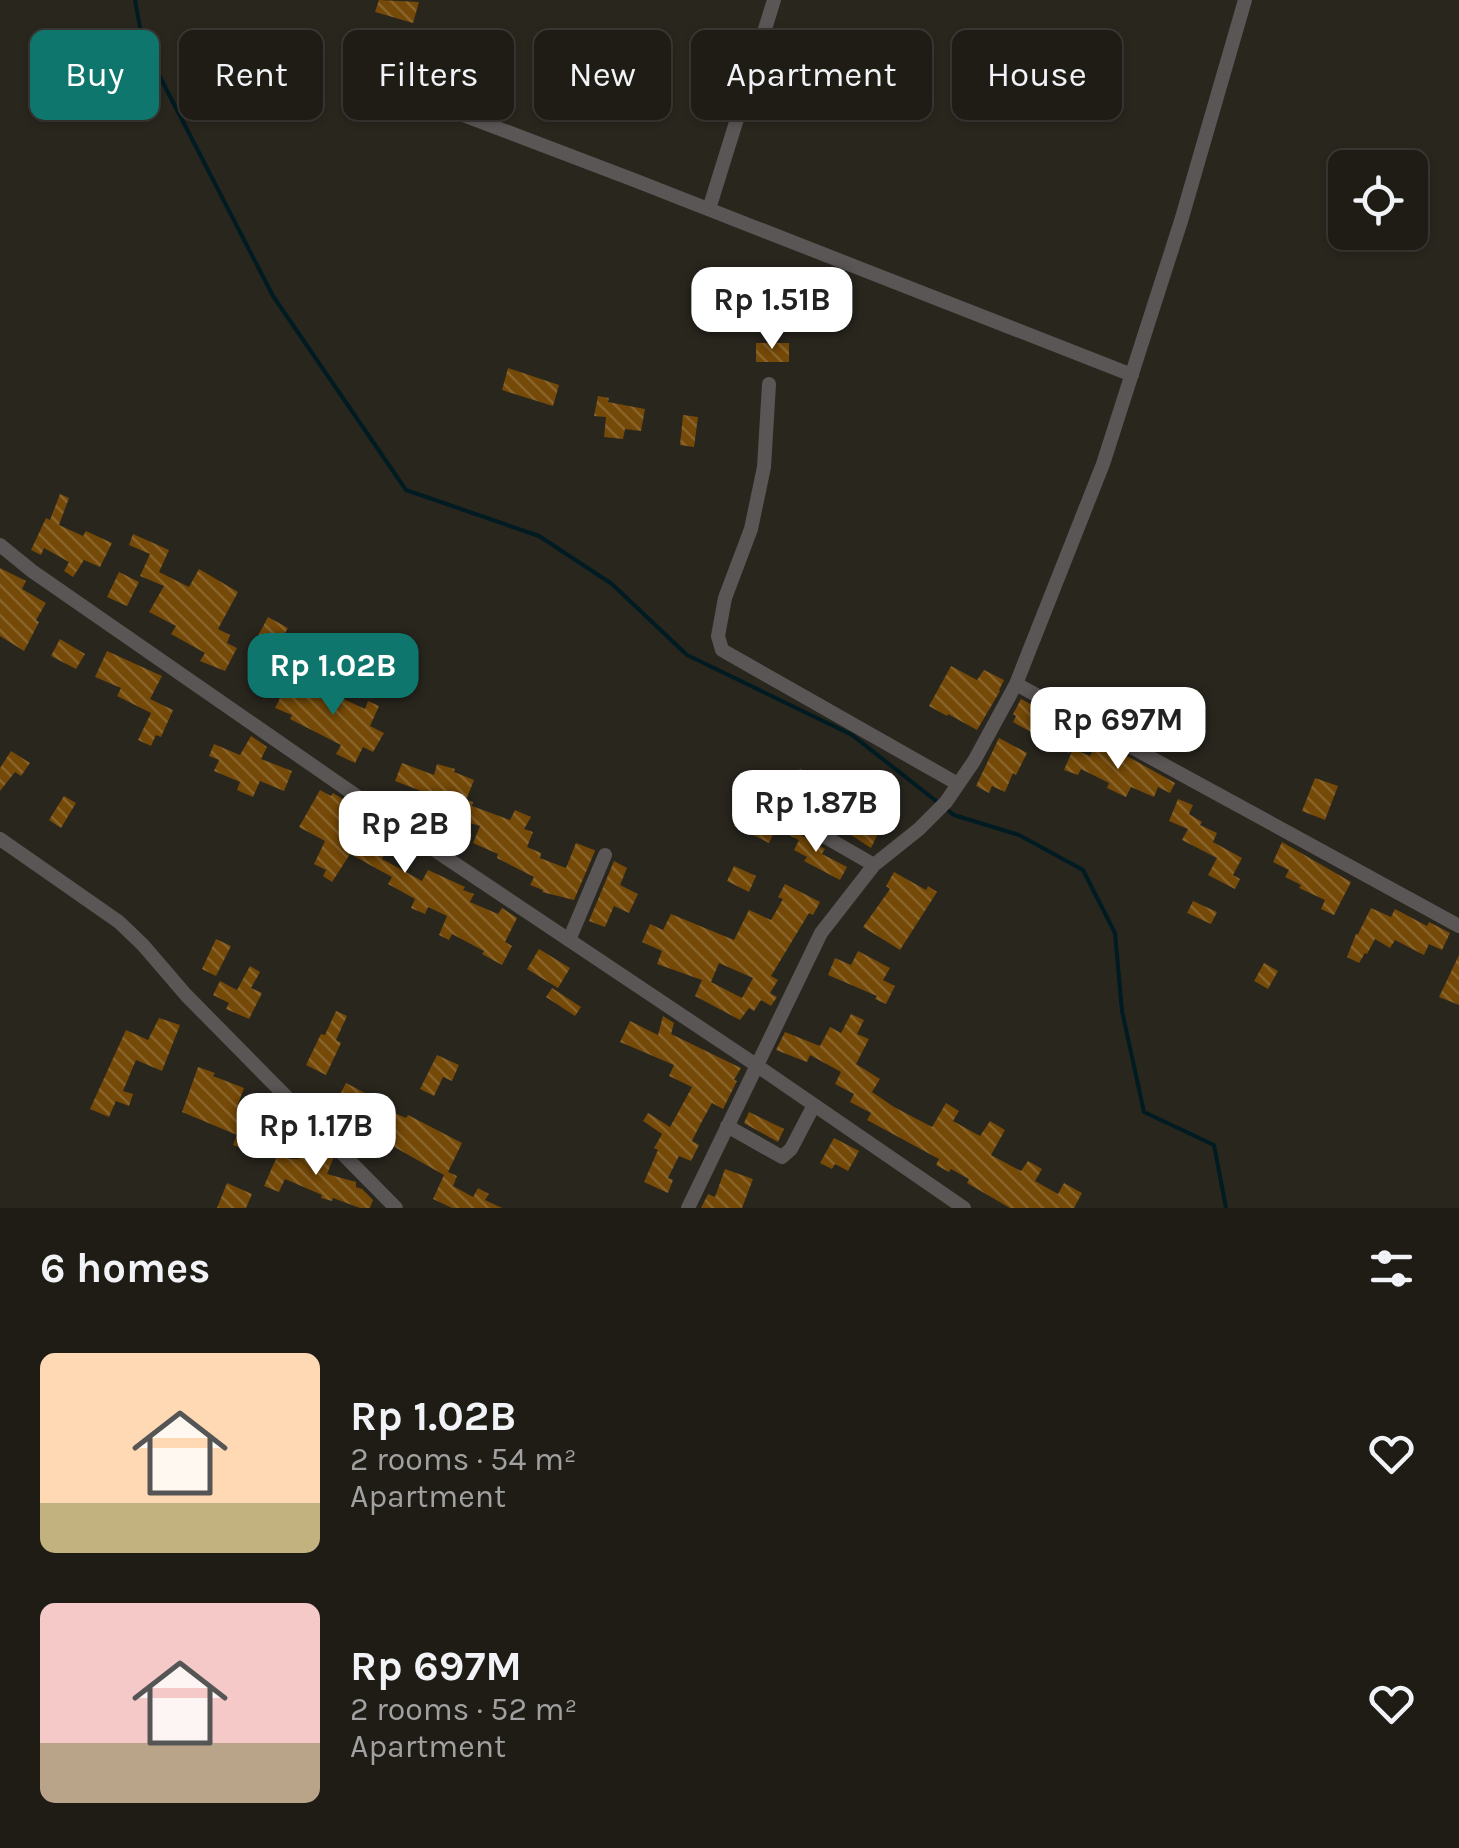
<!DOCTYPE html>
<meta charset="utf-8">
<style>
body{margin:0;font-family:Karla,sans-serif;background:#27251f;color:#f1f3f6;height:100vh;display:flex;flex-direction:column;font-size:38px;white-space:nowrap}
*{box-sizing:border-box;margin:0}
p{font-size:32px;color:#a1a1a1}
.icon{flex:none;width:55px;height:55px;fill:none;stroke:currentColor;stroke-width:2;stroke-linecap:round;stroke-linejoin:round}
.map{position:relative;height:1208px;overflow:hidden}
.panel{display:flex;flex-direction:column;background:#1f1c16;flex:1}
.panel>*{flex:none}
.top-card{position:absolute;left:30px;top:30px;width:1400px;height:90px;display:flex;gap:20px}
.buttons{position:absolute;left:1328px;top:150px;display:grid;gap:20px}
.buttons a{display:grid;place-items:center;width:100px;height:100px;border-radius:15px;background:#1f1c16;box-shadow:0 2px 8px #0004,0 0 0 2px #3c3a35;font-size:50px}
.price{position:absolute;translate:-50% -85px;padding:0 22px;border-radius:20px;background:#fff;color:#222;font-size:32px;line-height:65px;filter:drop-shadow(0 2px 5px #0008)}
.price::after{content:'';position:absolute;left:50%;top:60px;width:30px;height:22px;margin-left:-15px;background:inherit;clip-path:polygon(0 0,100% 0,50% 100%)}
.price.active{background:#0f766e;color:#fff}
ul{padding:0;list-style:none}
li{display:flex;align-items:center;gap:30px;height:250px;padding:0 40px}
li span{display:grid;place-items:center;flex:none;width:280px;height:200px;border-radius:15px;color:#555}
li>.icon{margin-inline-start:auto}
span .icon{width:120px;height:120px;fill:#fffc;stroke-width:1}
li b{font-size:42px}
h2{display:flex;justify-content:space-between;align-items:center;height:120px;padding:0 40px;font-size:42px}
.tag{padding:0 35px;border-radius:15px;background:#1f1c16;box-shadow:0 2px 8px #0004,0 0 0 2px #3c3a35;font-size:35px;line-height:90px}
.tag.active{background:#0f766e;color:#fff}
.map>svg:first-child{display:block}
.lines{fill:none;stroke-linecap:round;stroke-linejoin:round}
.stream{stroke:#001b22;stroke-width:4}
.building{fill:url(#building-back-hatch);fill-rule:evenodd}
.minor{stroke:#5b5656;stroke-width:14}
</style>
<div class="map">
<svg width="1459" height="1208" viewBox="0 0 1459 1208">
<defs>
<pattern id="building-back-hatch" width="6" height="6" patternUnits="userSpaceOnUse" patternTransform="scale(2.5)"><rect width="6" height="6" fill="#754907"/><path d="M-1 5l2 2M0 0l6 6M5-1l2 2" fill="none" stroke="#89642b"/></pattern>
</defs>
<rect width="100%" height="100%" fill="#29261e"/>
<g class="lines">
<path class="stream" d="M 135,0 L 143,44 L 273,296 L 406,490 L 539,536 L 612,584 L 687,655 L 852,735 L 954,815 L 1019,835 L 1083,870 L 1115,933 L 1122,1011 L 1144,1112 L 1214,1145 L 1226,1208"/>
</g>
<path class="building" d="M 379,0 L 419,2 L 413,23 L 375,12 Z
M 756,343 L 789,343 L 789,362 L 756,362 Z
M 508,368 L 559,385 L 553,406 L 502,390 Z
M 598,396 L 609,398 L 608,402 L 645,409 L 641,431 L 625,429 L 623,439 L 604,437 L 606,417 L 594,416 Z
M 683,415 L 698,417 L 694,447 L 680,445 Z
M 60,494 L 69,498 L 59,525 L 83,536 L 86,531 L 112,543 L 100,567 L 84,560 L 73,577 L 64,571 L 69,562 L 44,548 L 41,555 L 31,550 L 46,518 L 50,520 Z
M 133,534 L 169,550 L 159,572 L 189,587 L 199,569 L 238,592 L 218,629 L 230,635 L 227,643 L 237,648 L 225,671 L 200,661 L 205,653 L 171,634 L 176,626 L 149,612 L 164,586 L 140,576 L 150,554 L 129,545 Z
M 0,568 L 26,581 L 22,589 L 46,603 L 36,620 L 39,622 L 24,651 L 0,636 Z
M 119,572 L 139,582 L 127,606 L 107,597 Z
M 268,617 L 288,628 L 276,648 L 257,638 Z
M 60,639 L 85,654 L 76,669 L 51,656 Z
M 107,651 L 162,676 L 150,699 L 173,710 L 161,737 L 156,735 L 151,746 L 138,740 L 151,713 L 117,696 L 121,688 L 95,677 Z
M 951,666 L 977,680 L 984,670 L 1004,680 L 999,690 L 1000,691 L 977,730 L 948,714 L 947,716 L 929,706 Z
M 288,682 L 306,690 L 309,683 L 365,709 L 368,701 L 379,706 L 370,726 L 384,733 L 373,752 L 363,747 L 355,763 L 336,754 L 341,745 L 290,719 L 292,715 L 275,708 Z
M 1021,699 L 1045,712 L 1041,720 L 1075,736 L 1069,753 L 1013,722 L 1016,716 L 1013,714 Z
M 251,736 L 267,747 L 261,759 L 292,771 L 284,791 L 260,781 L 253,797 L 237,790 L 240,782 L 214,771 L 219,760 L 209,756 L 214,744 L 240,755 Z
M 999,738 L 1027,753 L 1016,775 L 1013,773 L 1005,792 L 992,786 L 989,793 L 976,786 Z
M 1096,745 L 1123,758 L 1125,755 L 1175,783 L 1170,793 L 1158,787 L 1154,797 L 1131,787 L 1126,797 L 1107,788 L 1109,783 L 1081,769 L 1078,775 L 1064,770 L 1073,749 L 1090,756 Z
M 11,751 L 30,763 L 21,776 L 15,772 L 0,791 L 0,768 Z
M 402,763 L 434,775 L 437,764 L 455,769 L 454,772 L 474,780 L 466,800 L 473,802 L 472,806 L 510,820 L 515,810 L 531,817 L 524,829 L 533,832 L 527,847 L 541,853 L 540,858 L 566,868 L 576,843 L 594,850 L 595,851 L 574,900 L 542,892 L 543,890 L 530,885 L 534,877 L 497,858 L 498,854 L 473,843 L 480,826 L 424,809 L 429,794 L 395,781 Z
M 800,769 L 815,777 L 817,773 L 841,784 L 845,775 L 857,779 L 856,783 L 880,793 L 876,804 L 900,816 L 891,826 L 884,821 L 871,848 L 848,833 L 836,828 L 835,830 L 784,799 Z
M 1315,778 L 1338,786 L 1325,820 L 1302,811 Z
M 741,788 L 762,798 L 760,804 L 761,811 L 758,818 L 776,828 L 769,843 L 734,826 L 745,804 L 736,799 Z
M 320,790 L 331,796 L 333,793 L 349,803 L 346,808 L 395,835 L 382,859 L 422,881 L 428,870 L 465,887 L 463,890 L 474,894 L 470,902 L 498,914 L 502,908 L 517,918 L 505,942 L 512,946 L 502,965 L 482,954 L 484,951 L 452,934 L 449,940 L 439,935 L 447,916 L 428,907 L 425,914 L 411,908 L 415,899 L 388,884 L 392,877 L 350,854 L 332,882 L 323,876 L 326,870 L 314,864 L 325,841 L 299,827 Z
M 64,796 L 76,803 L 61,828 L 49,820 Z
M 1178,799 L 1193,805 L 1189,814 L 1202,822 L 1200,825 L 1217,833 L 1213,842 L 1242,858 L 1233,875 L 1240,879 L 1235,889 L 1208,875 L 1217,858 L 1182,840 L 1188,829 L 1169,821 Z
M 784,825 L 825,849 L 822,854 L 847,867 L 840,880 L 804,861 L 807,857 L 794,850 L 799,840 L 781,831 Z
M 1282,842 L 1351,882 L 1334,915 L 1321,909 L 1325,900 L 1299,888 L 1301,885 L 1285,877 L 1289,870 L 1273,862 Z
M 614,861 L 627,868 L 620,885 L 638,894 L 629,913 L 614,906 L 605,927 L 589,921 Z
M 734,866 L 756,876 L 749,892 L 727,881 Z
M 894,872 L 926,890 L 928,886 L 937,892 L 900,950 L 863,927 L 890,889 L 886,886 Z
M 785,884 L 820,902 L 813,915 L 809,913 L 771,976 L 778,980 L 770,993 L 777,997 L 771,1006 L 761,1000 L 754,1011 L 749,1008 L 740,1020 L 695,996 L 702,980 L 657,964 L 662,951 L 642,942 L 650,924 L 663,930 L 671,914 L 734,940 L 749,910 L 771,920 L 783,899 L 778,897 ZM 719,963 L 753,978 L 742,998 L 711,982 Z
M 1193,901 L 1217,912 L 1211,924 L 1187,913 Z
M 1371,908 L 1391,917 L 1395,909 L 1427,926 L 1429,922 L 1450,933 L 1442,950 L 1429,944 L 1424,955 L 1395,940 L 1390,948 L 1375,939 L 1367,954 L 1365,953 L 1359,963 L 1347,957 L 1356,934 L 1358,934 Z
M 216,939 L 231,946 L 216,976 L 202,969 Z
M 539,949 L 570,968 L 558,988 L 527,969 Z
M 858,951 L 890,968 L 883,980 L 895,986 L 886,1004 L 875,999 L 877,996 L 828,975 L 835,958 L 851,965 Z
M 1459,955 L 1459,1005 L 1439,997 Z
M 1264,963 L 1278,971 L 1268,989 L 1254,981 Z
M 250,966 L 260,972 L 251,988 L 262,993 L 249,1019 L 226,1009 L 229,1003 L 213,995 L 220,981 L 237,990 Z
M 552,988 L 581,1007 L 575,1016 L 546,997 Z
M 336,1011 L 347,1016 L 336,1040 L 341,1043 L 326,1075 L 306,1065 L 321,1034 L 325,1035 Z
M 851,1014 L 864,1020 L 857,1034 L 869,1039 L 856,1064 L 880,1079 L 872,1092 L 894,1107 L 932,1127 L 946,1103 L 959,1111 L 953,1121 L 980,1136 L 990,1121 L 1005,1130 L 991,1155 L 1021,1171 L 1028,1161 L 1042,1169 L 1035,1181 L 1058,1194 L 1064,1183 L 1082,1193 L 1074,1208 L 1010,1208 L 967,1183 L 969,1179 L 951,1169 L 949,1172 L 936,1165 L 939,1159 L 867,1120 L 871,1113 L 850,1102 L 854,1094 L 835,1084 L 841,1072 L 810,1055 L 807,1062 L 776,1050 L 785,1032 L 820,1046 L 830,1027 L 841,1033 Z
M 663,1016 L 674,1023 L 671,1034 L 741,1068 L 734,1080 L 737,1081 L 723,1109 L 712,1103 L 701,1123 L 692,1141 L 699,1145 L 691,1161 L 679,1156 L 668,1178 L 673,1180 L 668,1193 L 644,1182 L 658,1150 L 654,1148 L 662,1134 L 643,1121 L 648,1113 L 670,1127 L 692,1087 L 669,1076 L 674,1065 L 620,1042 L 630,1021 L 658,1035 Z
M 159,1018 L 180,1025 L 162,1071 L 136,1060 L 123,1091 L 133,1094 L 129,1106 L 116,1101 L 109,1117 L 90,1109 L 126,1030 L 148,1040 Z
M 437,1055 L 459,1065 L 452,1081 L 443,1077 L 434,1096 L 420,1089 Z
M 198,1067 L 215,1073 L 213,1076 L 244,1088 L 238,1104 L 269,1117 L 260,1140 L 271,1145 L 265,1158 L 233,1145 L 237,1135 L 182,1112 Z
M 346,1083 L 388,1105 L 386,1109 L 406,1118 L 408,1115 L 462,1143 L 448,1172 L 457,1176 L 453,1186 L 473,1197 L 478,1188 L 489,1194 L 485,1200 L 502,1208 L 452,1208 L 433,1199 L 444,1175 L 382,1140 L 383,1137 L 362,1127 L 360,1131 L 347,1125 L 352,1115 L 334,1106 Z
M 749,1112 L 784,1129 L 778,1142 L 744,1123 Z
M 834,1138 L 859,1151 L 848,1171 L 835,1164 L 832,1169 L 820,1163 Z
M 306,1143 L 329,1155 L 333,1159 L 327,1174 L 356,1182 L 356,1187 L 362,1189 L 373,1200 L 370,1208 L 360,1208 L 333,1198 L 332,1201 L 321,1198 L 322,1195 L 285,1179 L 279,1192 L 264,1186 L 278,1154 L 290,1159 L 299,1159 Z
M 725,1169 L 753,1179 L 742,1208 L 701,1208 L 708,1194 L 715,1197 Z
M 227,1183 L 252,1194 L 246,1208 L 217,1208 Z"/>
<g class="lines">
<path class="minor" d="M 363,77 L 634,180 L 1132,375
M 709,209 L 774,0
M 769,384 L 764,467 L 751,529 L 725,598 L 718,636 L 722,650 L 958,784
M 0,545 L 32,571 L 436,851 L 756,1065 L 964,1208
M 1016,684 L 1459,926
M 770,805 L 874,865
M 0,839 L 119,922 L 143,945 L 186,995 L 396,1208
M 569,940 L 605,855
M 727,1126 L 782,1157 L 791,1149 L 814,1105
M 688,1208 L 821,933 L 874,865 L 919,829 L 946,802 L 974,761 L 1016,684 L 1103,464 L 1181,221 L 1245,0"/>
</g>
</svg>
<div class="buttons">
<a><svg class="icon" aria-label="locate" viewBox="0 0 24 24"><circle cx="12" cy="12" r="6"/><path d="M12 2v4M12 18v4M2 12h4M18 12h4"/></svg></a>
</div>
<b class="price" style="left:772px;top:352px">Rp 1.51B</b>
<b class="price active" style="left:333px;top:718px">Rp 1.02B</b>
<b class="price" style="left:1118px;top:772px">Rp 697M</b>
<b class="price" style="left:816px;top:855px">Rp 1.87B</b>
<b class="price" style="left:405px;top:876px">Rp 2B</b>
<b class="price" style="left:316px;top:1178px">Rp 1.17B</b>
<div class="top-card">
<a class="tag active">Buy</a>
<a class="tag">Rent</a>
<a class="tag">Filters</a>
<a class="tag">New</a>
<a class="tag">Apartment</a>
<a class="tag">House</a>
</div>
</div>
<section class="panel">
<h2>6 homes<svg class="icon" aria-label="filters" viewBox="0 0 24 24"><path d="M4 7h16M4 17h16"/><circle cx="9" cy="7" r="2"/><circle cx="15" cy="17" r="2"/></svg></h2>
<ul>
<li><span style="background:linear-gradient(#ffd9b3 75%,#c2b280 0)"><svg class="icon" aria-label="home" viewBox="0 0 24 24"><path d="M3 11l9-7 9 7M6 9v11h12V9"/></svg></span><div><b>Rp 1.02B</b><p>2 rooms · 54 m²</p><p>Apartment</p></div><svg class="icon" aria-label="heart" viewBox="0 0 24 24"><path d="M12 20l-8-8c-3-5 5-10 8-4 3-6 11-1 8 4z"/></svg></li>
<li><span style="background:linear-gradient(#f6c9c9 70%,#b9a48a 0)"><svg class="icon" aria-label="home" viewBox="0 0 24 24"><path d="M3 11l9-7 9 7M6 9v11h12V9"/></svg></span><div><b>Rp 697M</b><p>2 rooms · 52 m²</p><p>Apartment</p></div><svg class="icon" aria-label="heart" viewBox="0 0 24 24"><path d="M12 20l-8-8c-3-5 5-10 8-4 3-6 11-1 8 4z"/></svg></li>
</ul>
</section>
